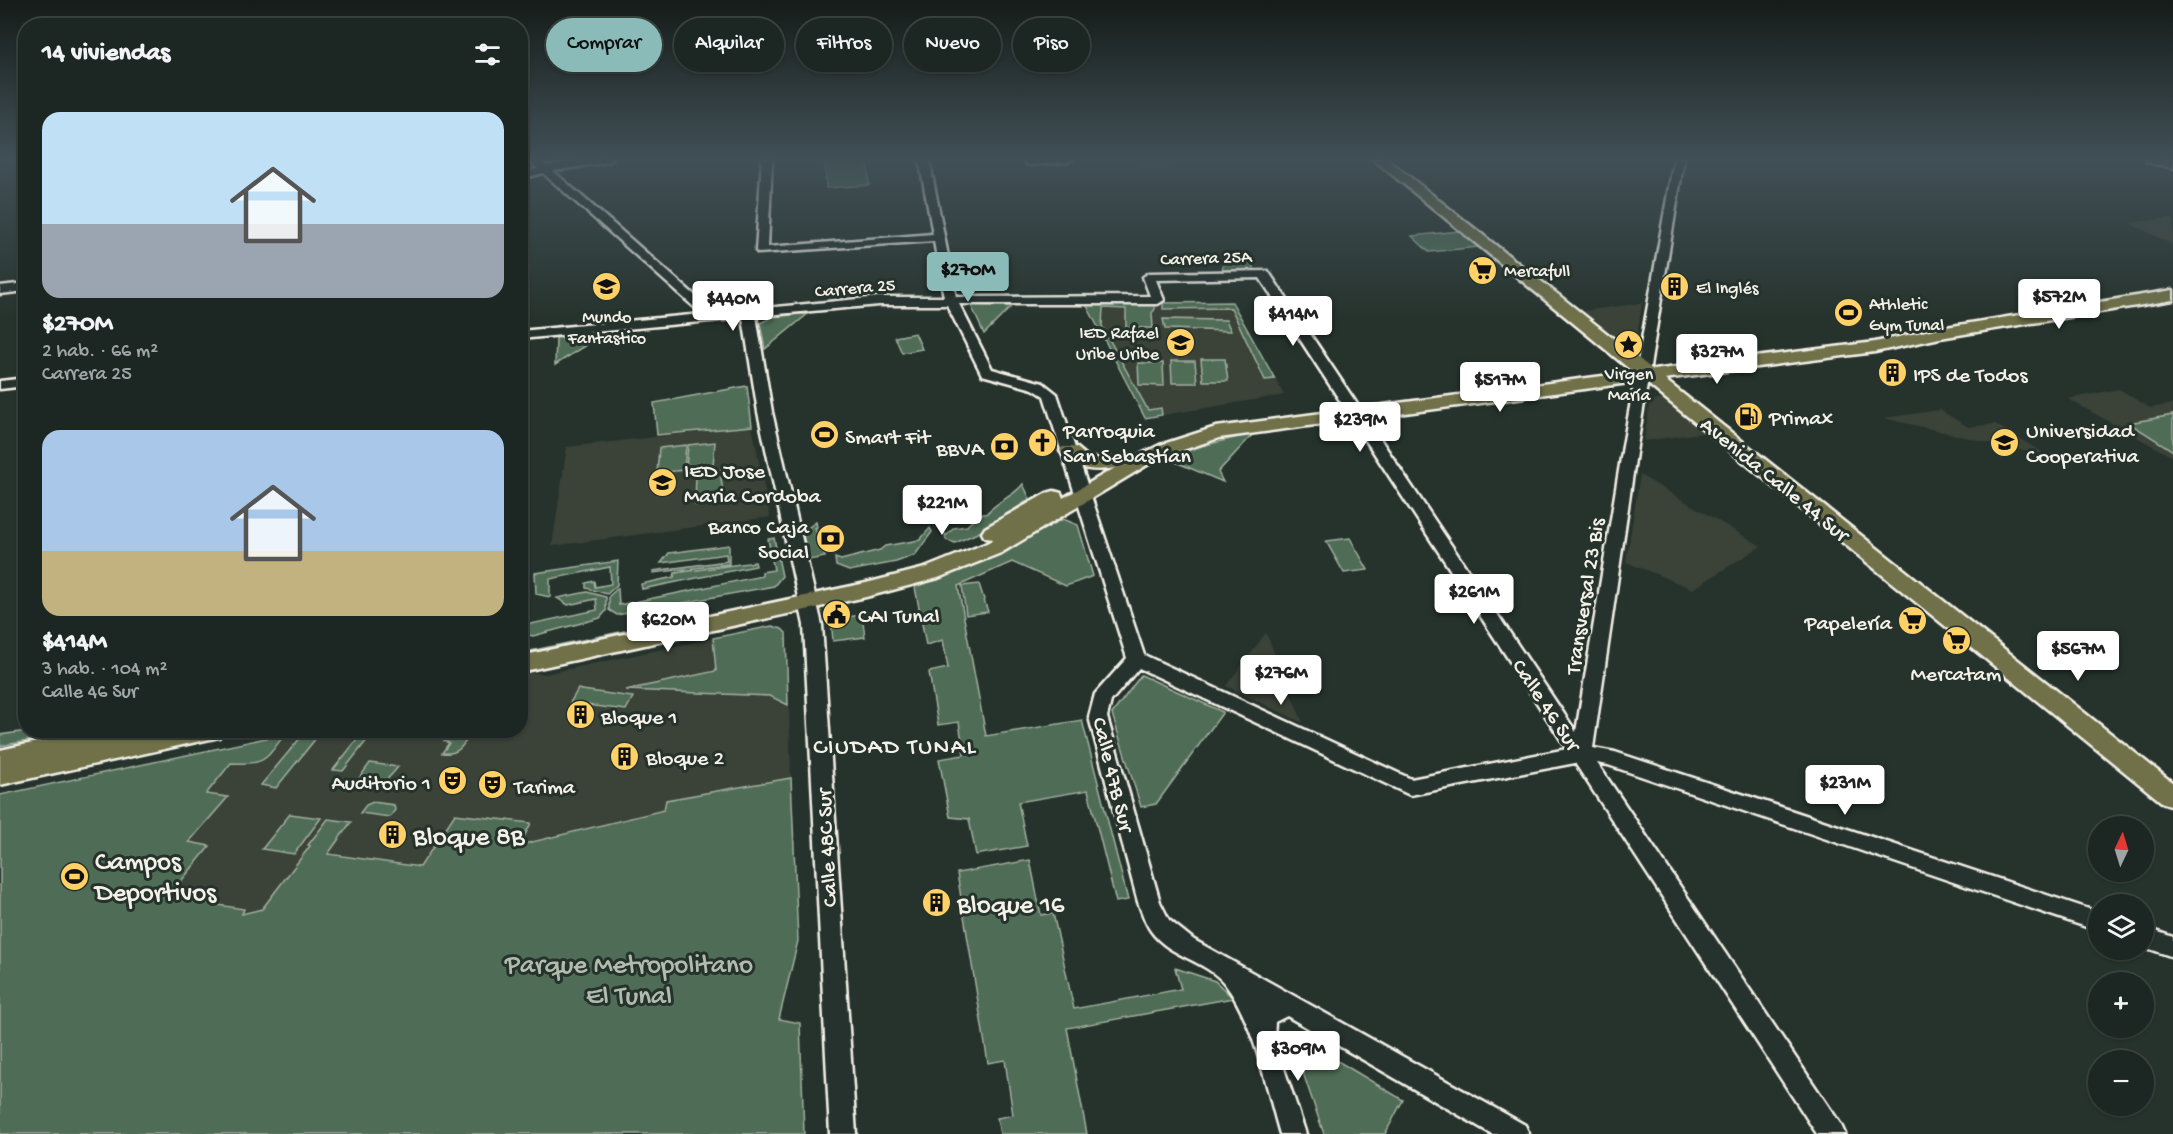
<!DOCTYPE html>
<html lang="es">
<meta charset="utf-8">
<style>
body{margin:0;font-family:"Gochi Hand",sans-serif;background:#29322f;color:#f1f3f6;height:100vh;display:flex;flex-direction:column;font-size:22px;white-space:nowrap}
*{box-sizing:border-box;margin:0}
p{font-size:20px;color:#a0a5a5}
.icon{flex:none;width:33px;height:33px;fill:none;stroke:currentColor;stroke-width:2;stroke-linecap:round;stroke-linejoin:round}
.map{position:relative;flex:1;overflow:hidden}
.drawer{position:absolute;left:18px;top:18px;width:510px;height:720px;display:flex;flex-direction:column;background:#1c2622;border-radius:24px;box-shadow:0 2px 4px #0004,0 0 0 2px #3a4340}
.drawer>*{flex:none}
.hud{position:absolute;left:546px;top:18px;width:570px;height:54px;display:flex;gap:12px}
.needle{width:39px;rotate:4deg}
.controls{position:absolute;left:2088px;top:816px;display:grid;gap:12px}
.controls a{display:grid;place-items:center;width:66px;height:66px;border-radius:50%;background:#1c2622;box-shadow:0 2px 4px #0004,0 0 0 2px #3a4340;font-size:30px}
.price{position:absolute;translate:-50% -51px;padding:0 14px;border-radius:6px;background:#fff;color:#222;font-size:20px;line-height:39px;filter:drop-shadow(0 2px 3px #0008)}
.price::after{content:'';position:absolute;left:50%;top:36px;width:18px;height:14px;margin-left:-9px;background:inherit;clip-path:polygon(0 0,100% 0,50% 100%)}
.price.selected{background:#8bbbb9;color:#111}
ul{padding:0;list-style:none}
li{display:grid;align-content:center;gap:12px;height:318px;padding:0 24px}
li span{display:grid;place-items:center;height:186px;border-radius:18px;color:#555}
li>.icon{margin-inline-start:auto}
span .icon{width:108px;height:108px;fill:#fffc;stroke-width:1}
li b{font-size:26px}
h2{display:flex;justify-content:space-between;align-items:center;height:72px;padding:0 24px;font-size:26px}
.tag{padding:0 21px;border-radius:27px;background:#1c2622;box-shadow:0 2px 4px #0004,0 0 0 2px #3a4340;font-size:21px;line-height:54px}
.tag.selected{background:#8bbbb9;color:#111}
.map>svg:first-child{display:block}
.built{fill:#3b4239}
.green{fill:#4f6d57;stroke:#a2afa0;stroke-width:1.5}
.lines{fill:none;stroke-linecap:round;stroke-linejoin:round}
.minor-casing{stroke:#f4f1e8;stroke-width:5}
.major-casing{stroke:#f4f1e8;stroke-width:5}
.minor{fill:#26332d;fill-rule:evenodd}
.major{fill:#6f714a;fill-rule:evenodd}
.labels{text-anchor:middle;stroke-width:6;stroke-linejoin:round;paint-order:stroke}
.far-street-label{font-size:18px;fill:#f4f1e8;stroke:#26332d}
.far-poi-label{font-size:18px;fill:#f4f1e8;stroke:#26332d;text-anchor:start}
.poi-label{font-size:22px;fill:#f4f1e8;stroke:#26332d;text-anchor:start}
.street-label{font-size:22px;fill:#f4f1e8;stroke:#26332d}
.neighbourhood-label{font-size:24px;letter-spacing:1.5px;fill:#f4f1e8;stroke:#26332d}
.near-poi-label{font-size:27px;fill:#f4f1e8;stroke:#26332d;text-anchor:start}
.near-park-label{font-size:27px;fill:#b2bcae;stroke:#26332d}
</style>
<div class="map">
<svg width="2173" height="1134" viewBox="0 0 2173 1134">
<rect width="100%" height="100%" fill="#26332d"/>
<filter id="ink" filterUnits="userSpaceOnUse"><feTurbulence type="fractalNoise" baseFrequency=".0167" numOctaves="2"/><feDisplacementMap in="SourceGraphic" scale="12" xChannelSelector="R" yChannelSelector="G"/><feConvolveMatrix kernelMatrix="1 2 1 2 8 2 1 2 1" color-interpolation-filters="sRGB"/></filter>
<g filter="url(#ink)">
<path class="built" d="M 1165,160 L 1174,165 L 1162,173 L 1138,167 L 1137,162 Z
M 2169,218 L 2173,220 L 2173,245 L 2129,223 Z
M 1232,302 L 1284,395 L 1145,418 L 1086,304 Z
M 1642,303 L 1636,342 L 1624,343 L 1583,311 Z
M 2119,389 L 2150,408 L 2173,404 L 2173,457 L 2068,399 Z
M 1665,399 L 1708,432 L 1644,441 L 1650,401 Z
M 1940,410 L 1968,427 L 1995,424 L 2050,457 L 1884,418 Z
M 752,426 L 770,517 L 552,546 L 567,447 Z
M 1640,475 L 1761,546 L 1693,589 L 1626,562 Z
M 767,627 L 780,627 L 785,631 L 787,636 L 791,778 L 666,800 L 664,810 L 0,974 L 0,795 L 285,734 L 302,736 L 306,731 L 520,730 L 521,672 L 545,674 Z
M 1266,633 L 1303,723 L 1226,686 Z"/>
<path class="green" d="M 825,159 L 867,159 L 869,185 L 826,188 Z
M 1459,231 L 1480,247 L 1429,252 L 1412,236 Z
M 1248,256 L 1255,270 L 1222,271 L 1223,265 L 1234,259 Z
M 1232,302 L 1275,379 L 1265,380 L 1231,308 L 1163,309 L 1163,303 Z
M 1155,303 L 1155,309 L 1152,313 L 1153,328 L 1126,328 L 1126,309 L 1103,308 L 1102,326 L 1148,410 L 1161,408 L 1162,415 L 1145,418 L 1086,304 Z
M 971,305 L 1012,306 L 984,334 Z
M 809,313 L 765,349 L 760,323 L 773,317 Z
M 1163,319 L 1226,320 L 1231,331 L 1165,329 Z
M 915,333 L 922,349 L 902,353 L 895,337 Z
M 603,334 L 555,365 L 556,338 Z
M 1201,359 L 1225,359 L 1228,381 L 1203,381 Z
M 1171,361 L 1195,361 L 1197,383 L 1172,383 Z
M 1138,363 L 1163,363 L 1164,386 L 1139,385 Z
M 747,386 L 752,426 L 657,435 L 654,403 Z
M 2173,415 L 2173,451 L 2129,423 Z
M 1254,433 L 1218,472 L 1223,482 L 1166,458 L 1202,446 Z
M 715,442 L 713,466 L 686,469 L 688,445 Z
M 686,445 L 684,470 L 657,473 L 659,448 Z
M 725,469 L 725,476 L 721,477 L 724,501 L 695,505 L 696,473 Z
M 1023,484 L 1030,499 L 982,531 L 955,543 L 946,540 L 945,534 L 947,535 L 954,528 L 967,526 L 978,514 L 986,514 C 997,501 1013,497 1023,484 Z
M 1063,519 L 1078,525 L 1093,576 L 1066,586 L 1012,562 L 958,586 L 986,736 L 1082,720 L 1128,900 L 1116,902 L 1088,790 L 1018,802 L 1027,846 L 976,855 L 969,819 L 950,817 L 939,759 L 964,755 L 959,722 L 938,725 L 929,672 L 948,668 L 943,640 L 926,645 L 915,587 L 985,561 Z
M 816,522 L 817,527 L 815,528 L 825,557 L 809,560 L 802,532 Z
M 930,528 L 932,532 L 915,555 L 896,562 L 849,571 L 836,566 L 835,558 L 841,560 L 880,550 L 885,546 L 920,540 Z
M 774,538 L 782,576 L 774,586 L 617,615 L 609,610 L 609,596 L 618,588 L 619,605 L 762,576 L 762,572 L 774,570 L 768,539 Z
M 1350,538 L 1368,570 L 1344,573 L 1326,541 Z
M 729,545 L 729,564 L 653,573 L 653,571 L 727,561 L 726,554 L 661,563 L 669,553 Z
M 618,561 L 617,585 L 607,594 L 586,588 L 586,583 L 594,581 L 595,587 L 611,584 L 610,567 L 550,579 L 550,597 L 536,594 L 535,573 Z
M 755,562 L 756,566 L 642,589 L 641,584 L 674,577 L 675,573 Z
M 979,584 L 988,612 L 966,615 L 962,586 Z
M 587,592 L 606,597 L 606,611 L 600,618 L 533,636 L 521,633 L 521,626 L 597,610 L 596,599 L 568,605 L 557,598 Z
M 705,614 L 705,620 L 521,659 L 520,653 Z
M 862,615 L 865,637 L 833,641 L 831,619 Z
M 772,626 L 782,629 L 786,633 L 788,705 L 770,696 L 626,690 L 716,671 L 713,638 Z
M 1141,675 L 1223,712 L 1156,804 L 1141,807 L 1112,714 Z
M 578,689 L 582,690 L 633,697 L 626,710 L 570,703 Z
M 27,731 L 52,731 L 49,737 L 0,746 L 0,735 Z
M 306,731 L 324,731 L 321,732 L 276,788 L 261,785 Z
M 364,731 L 374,731 L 343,771 L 333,770 Z
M 450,733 L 470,735 C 462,747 458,755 442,753 L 449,743 L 444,741 Z
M 285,734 C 265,760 266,765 231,763 L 206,794 L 228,797 L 189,842 L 210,846 L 168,897 L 244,909 L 242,914 L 262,909 L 310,846 L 308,845 L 328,819 L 351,822 L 328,854 L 420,867 L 455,814 L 531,823 L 520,845 L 664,810 L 666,800 L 791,778 L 798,941 L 779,1019 L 800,1023 L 804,1134 L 0,1134 L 0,795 Z
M 370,763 L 398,767 C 382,787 380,787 355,784 Z
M 373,802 L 394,805 L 395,810 L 390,817 L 360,813 L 366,805 Z
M 290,814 L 321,818 L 294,854 L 262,849 Z
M 1030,860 L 1041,915 L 1053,913 L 1074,1009 L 1181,989 L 1175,968 L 1215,981 L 1233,998 L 1067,1028 L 1087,1134 L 1000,1134 L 997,1118 L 1013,1115 L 1005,1060 L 988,1063 L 957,873 Z
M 1289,1032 L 1403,1100 L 1385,1134 L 1324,1134 Z"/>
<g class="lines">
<defs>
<path id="minor" d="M 528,159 L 539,159 L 547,166 L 586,159 L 613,159 L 608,162 L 553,171 L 715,313 L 879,297 L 944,297 L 934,241 L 758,253 L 756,251 L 762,159 L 772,159 L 768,247 L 933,234 L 919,159 L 929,159 L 956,297 L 1150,296 L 1143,277 L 1149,273 L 1268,271 L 1576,732 L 1623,446 L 1674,159 L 1684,159 L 1637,446 L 1593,748 L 1615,752 L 2098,912 L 2098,931 L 1608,765 L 1597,763 L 1841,1125 L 1845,1134 L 1817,1134 L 1575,763 L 1410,795 L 1139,668 L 1111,701 L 1107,717 L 1160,902 L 1169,920 L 1194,940 L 1525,1125 L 1529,1134 L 1492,1134 L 1287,1016 L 1275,1022 L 1274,1039 L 1306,1134 L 1280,1134 C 1266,1087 1255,1024 1225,984 C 1206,960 1169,957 1151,931 C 1145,923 1142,912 1138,902 L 1089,717 L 1095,694 L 1127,658 L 1044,396 L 1033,389 L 982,375 L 947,305 L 879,305 L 756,316 L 772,412 L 822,625 L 856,1134 L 830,1134 L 804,625 L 758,412 L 743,318 L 520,339 L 520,331 L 702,314 L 543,173 L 520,179 L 520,173 L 538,169 ZM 1260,278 L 1567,749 L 1411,779 L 1144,655 L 1057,394 L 1043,383 L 992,369 L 959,304 L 1158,304 L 1164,300 L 1156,280 Z
M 1024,159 L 1073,159 L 1068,162 L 1030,165 L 1026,164 Z
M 26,283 L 26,291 L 0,294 L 0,286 Z
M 26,378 L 26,386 L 0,389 L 0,381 Z
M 2144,927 L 2173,937 L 2173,957 L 2144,947 Z"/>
<path id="major" d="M 1373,159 L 1387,159 L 1653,370 L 1875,342 L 1940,328 L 2173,290 L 2173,300 L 1940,338 L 1875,352 L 1664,379 L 2173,783 L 2173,807 L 2164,804 L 1644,381 L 1219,438 L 1174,453 L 1147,465 L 1001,553 L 938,578 L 866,597 L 520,672 L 520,656 L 866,583 L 925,568 L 987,543 L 994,539 L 985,538 L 982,533 L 985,528 L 1047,493 L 1054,491 L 1061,493 L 1063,498 L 1115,468 C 1093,472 1073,470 1060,451 L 1062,447 L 1076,447 L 1089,458 L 1118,459 L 1121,463 L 1119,465 L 1160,445 L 1216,427 L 1633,372 Z
M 2146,159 L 2173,160 L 2173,168 L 2147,162 Z
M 93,730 L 151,730 L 149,734 L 164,730 L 222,730 L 219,737 L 210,739 L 0,785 L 0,750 Z"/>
</defs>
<use href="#minor" class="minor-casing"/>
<use href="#major" class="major-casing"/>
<use href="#minor" class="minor"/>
<use href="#major" class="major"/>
</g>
</g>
<linearGradient id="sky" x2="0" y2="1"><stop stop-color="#151c19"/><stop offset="0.5" stop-color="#415057"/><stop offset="1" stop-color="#415057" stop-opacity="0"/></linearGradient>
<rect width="2173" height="318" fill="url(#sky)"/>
<defs>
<symbol id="supermarket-disc" viewBox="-11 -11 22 22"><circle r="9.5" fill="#ffd166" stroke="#26332d"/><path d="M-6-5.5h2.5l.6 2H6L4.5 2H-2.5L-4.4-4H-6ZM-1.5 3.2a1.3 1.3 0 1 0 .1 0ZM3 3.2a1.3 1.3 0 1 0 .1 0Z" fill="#111"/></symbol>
<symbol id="school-disc" viewBox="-11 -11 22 22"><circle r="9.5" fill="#ffd166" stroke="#26332d"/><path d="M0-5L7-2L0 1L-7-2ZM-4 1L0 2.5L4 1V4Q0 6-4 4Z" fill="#111"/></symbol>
<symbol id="building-disc" viewBox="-11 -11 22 22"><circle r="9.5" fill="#ffd166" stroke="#26332d"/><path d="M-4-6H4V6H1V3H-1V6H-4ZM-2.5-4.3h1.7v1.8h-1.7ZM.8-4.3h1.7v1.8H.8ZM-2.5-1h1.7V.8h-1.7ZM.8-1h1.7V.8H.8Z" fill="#111"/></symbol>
<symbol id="stadium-disc" viewBox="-11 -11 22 22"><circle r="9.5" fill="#ffd166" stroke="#26332d"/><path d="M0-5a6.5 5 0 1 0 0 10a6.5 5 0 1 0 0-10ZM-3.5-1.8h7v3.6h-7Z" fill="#111"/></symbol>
<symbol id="sight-disc" viewBox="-11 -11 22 22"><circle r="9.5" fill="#ffd166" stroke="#26332d"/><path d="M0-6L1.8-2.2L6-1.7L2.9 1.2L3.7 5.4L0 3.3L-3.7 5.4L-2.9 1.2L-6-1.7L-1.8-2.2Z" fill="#111"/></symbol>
<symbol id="fuel-disc" viewBox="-11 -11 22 22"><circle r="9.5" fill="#ffd166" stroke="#26332d"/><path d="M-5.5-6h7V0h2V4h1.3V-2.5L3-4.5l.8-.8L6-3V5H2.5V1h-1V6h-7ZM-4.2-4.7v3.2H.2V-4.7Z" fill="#111"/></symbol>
<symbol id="church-disc" viewBox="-11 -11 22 22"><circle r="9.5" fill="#ffd166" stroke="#26332d"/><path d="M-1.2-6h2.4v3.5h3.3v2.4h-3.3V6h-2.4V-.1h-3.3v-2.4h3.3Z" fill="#111"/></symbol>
<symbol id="university-disc" viewBox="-11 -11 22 22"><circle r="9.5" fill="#ffd166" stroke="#26332d"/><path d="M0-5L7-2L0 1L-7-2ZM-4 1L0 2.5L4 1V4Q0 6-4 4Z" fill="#111"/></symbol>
<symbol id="bank-disc" viewBox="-11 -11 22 22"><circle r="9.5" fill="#ffd166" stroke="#26332d"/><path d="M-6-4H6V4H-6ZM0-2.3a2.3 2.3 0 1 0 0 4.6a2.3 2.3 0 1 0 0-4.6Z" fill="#111"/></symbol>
<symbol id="civic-disc" viewBox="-11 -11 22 22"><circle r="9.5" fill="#ffd166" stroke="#26332d"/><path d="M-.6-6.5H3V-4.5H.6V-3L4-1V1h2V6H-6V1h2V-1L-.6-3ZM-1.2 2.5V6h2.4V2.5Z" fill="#111"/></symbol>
<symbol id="theatre-disc" viewBox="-11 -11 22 22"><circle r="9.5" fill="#ffd166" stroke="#26332d"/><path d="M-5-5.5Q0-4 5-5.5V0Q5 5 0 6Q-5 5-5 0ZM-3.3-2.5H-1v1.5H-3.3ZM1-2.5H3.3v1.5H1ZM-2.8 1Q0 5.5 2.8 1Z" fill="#111"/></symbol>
</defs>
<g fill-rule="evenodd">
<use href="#supermarket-disc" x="1466" y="254" width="33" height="33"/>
<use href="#school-disc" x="590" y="270" width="33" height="33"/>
<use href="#building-disc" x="1658" y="270" width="33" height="33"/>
<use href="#stadium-disc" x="1832" y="296" width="33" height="33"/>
<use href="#school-disc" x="1164" y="326" width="33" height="33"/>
<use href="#sight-disc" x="1612" y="328" width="33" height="33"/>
<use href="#building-disc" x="1876" y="356" width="33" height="33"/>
<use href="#fuel-disc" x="1732" y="400" width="33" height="33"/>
<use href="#stadium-disc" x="808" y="418" width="33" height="33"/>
<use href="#church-disc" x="1026" y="426" width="33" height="33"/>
<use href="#university-disc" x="1988" y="426" width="33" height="33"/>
<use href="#bank-disc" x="988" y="430" width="33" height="33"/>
<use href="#school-disc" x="646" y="466" width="33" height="33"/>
<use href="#bank-disc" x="814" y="522" width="33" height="33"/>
<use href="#civic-disc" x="820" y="598" width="33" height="33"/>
<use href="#supermarket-disc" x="1896" y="604" width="33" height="33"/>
<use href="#supermarket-disc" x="1940" y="624" width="33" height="33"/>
<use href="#building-disc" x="564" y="698" width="33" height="33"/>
<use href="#building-disc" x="608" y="740" width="33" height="33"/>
<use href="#theatre-disc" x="436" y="764" width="33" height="33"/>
<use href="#theatre-disc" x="476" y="768" width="33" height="33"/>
<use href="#building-disc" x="376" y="818" width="33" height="33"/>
<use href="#stadium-disc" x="58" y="860" width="33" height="33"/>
<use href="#building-disc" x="920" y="886" width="33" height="33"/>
</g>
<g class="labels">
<g class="far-street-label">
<text transform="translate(1206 257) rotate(-2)" y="6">Carrera 25A</text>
<text transform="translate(855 287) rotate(-5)" y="6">Carrera 25</text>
</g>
<g class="far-poi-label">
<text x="1504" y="276">Mercafull</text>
<text x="1696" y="293">El Inglés</text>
<text x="1869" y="309">Athletic<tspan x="1869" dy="21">Gym Tunal</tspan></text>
<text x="607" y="322" text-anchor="middle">Mundo<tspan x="607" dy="21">Fantastico</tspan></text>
<text x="1159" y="338" text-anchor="end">IED Rafael<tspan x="1159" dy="21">Uribe Uribe</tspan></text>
<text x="1629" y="379" text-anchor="middle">Virgen<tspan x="1629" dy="21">María</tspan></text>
</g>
<g class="poi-label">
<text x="1913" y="381">IPS de Todos</text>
<text x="1769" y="424">Primax</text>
<text x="1063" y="437">Parroquia<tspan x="1063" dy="25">San Sebastían</tspan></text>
<text x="2026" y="437">Universidad<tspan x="2026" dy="25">Cooperativa</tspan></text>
<text x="845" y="443">Smart Fit</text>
<text x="984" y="455" text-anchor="end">BBVA</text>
<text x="684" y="477">IED Jose<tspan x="684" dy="25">Maria Cordoba</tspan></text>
<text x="809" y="533" text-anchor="end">Banco Caja<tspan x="809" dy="25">Social</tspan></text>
<text x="858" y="622">CAI Tunal</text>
<text x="1892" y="629" text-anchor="end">Papelería</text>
<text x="1956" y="680" text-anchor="middle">Mercatam</text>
<text x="601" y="723">Bloque 1</text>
<text x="646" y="764">Bloque 2</text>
<text x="431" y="789" text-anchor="end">Auditorio 1</text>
<text x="514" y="793">Tarima</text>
</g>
<g class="street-label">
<text transform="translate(1776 478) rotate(39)" y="8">Avenida Calle 44 Sur</text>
<text transform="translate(1583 596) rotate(-81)" y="8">Transversal 23 Bis</text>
<text transform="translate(1548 704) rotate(56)" y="8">Calle 46 Sur</text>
<text transform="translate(1115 774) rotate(76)" y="8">Calle 47B Sur</text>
<text transform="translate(825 848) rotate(-93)" y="8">Calle 48C Sur</text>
</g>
<g class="neighbourhood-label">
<text x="895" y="753">CIUDAD TUNAL</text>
</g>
<g class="near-poi-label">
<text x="413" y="844">Bloque 8B</text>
<text x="95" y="869">Campos<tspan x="95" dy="31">Deportivos</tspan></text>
<text x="957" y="912">Bloque 16</text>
</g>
<g class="near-park-label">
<text x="629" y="972">Parque Metropolitano<tspan x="629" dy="31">El Tunal</tspan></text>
</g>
</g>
</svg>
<div class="controls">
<a><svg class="needle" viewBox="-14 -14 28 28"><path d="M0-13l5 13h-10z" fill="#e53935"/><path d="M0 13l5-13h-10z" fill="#a0a5a5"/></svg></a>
<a><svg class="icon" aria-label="layers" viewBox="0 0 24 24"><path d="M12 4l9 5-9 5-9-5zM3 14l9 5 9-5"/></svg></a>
<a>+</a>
<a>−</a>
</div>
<b class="price selected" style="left:968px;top:303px">$270M</b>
<b class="price" style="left:2059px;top:330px">$572M</b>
<b class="price" style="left:733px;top:332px">$440M</b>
<b class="price" style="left:1293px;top:347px">$414M</b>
<b class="price" style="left:1717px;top:385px">$327M</b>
<b class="price" style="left:1500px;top:413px">$517M</b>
<b class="price" style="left:1360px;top:453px">$239M</b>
<b class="price" style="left:942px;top:536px">$221M</b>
<b class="price" style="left:1474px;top:625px">$261M</b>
<b class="price" style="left:668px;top:653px">$620M</b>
<b class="price" style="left:2078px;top:682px">$567M</b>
<b class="price" style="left:1281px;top:706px">$276M</b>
<b class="price" style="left:1845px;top:816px">$231M</b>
<b class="price" style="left:1298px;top:1082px">$309M</b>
<div class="hud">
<a class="tag selected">Comprar</a>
<a class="tag">Alquilar</a>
<a class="tag">Filtros</a>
<a class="tag">Nuevo</a>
<a class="tag">Piso</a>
</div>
<section class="drawer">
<h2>14 viviendas<svg class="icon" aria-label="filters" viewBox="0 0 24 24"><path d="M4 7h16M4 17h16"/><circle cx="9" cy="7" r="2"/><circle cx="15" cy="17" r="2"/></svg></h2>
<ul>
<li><span style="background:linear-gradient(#bfe0f5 60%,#9aa5b1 0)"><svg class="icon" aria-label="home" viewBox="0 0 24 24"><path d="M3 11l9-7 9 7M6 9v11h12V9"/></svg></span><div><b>$270M</b><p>2 hab. · 66 m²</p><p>Carrera 25</p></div></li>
<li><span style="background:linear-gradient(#a9c7e8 65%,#c2b280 0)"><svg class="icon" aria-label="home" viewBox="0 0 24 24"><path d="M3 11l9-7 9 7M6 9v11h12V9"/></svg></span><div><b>$414M</b><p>3 hab. · 104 m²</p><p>Calle 46 Sur</p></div></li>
</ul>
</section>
</div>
